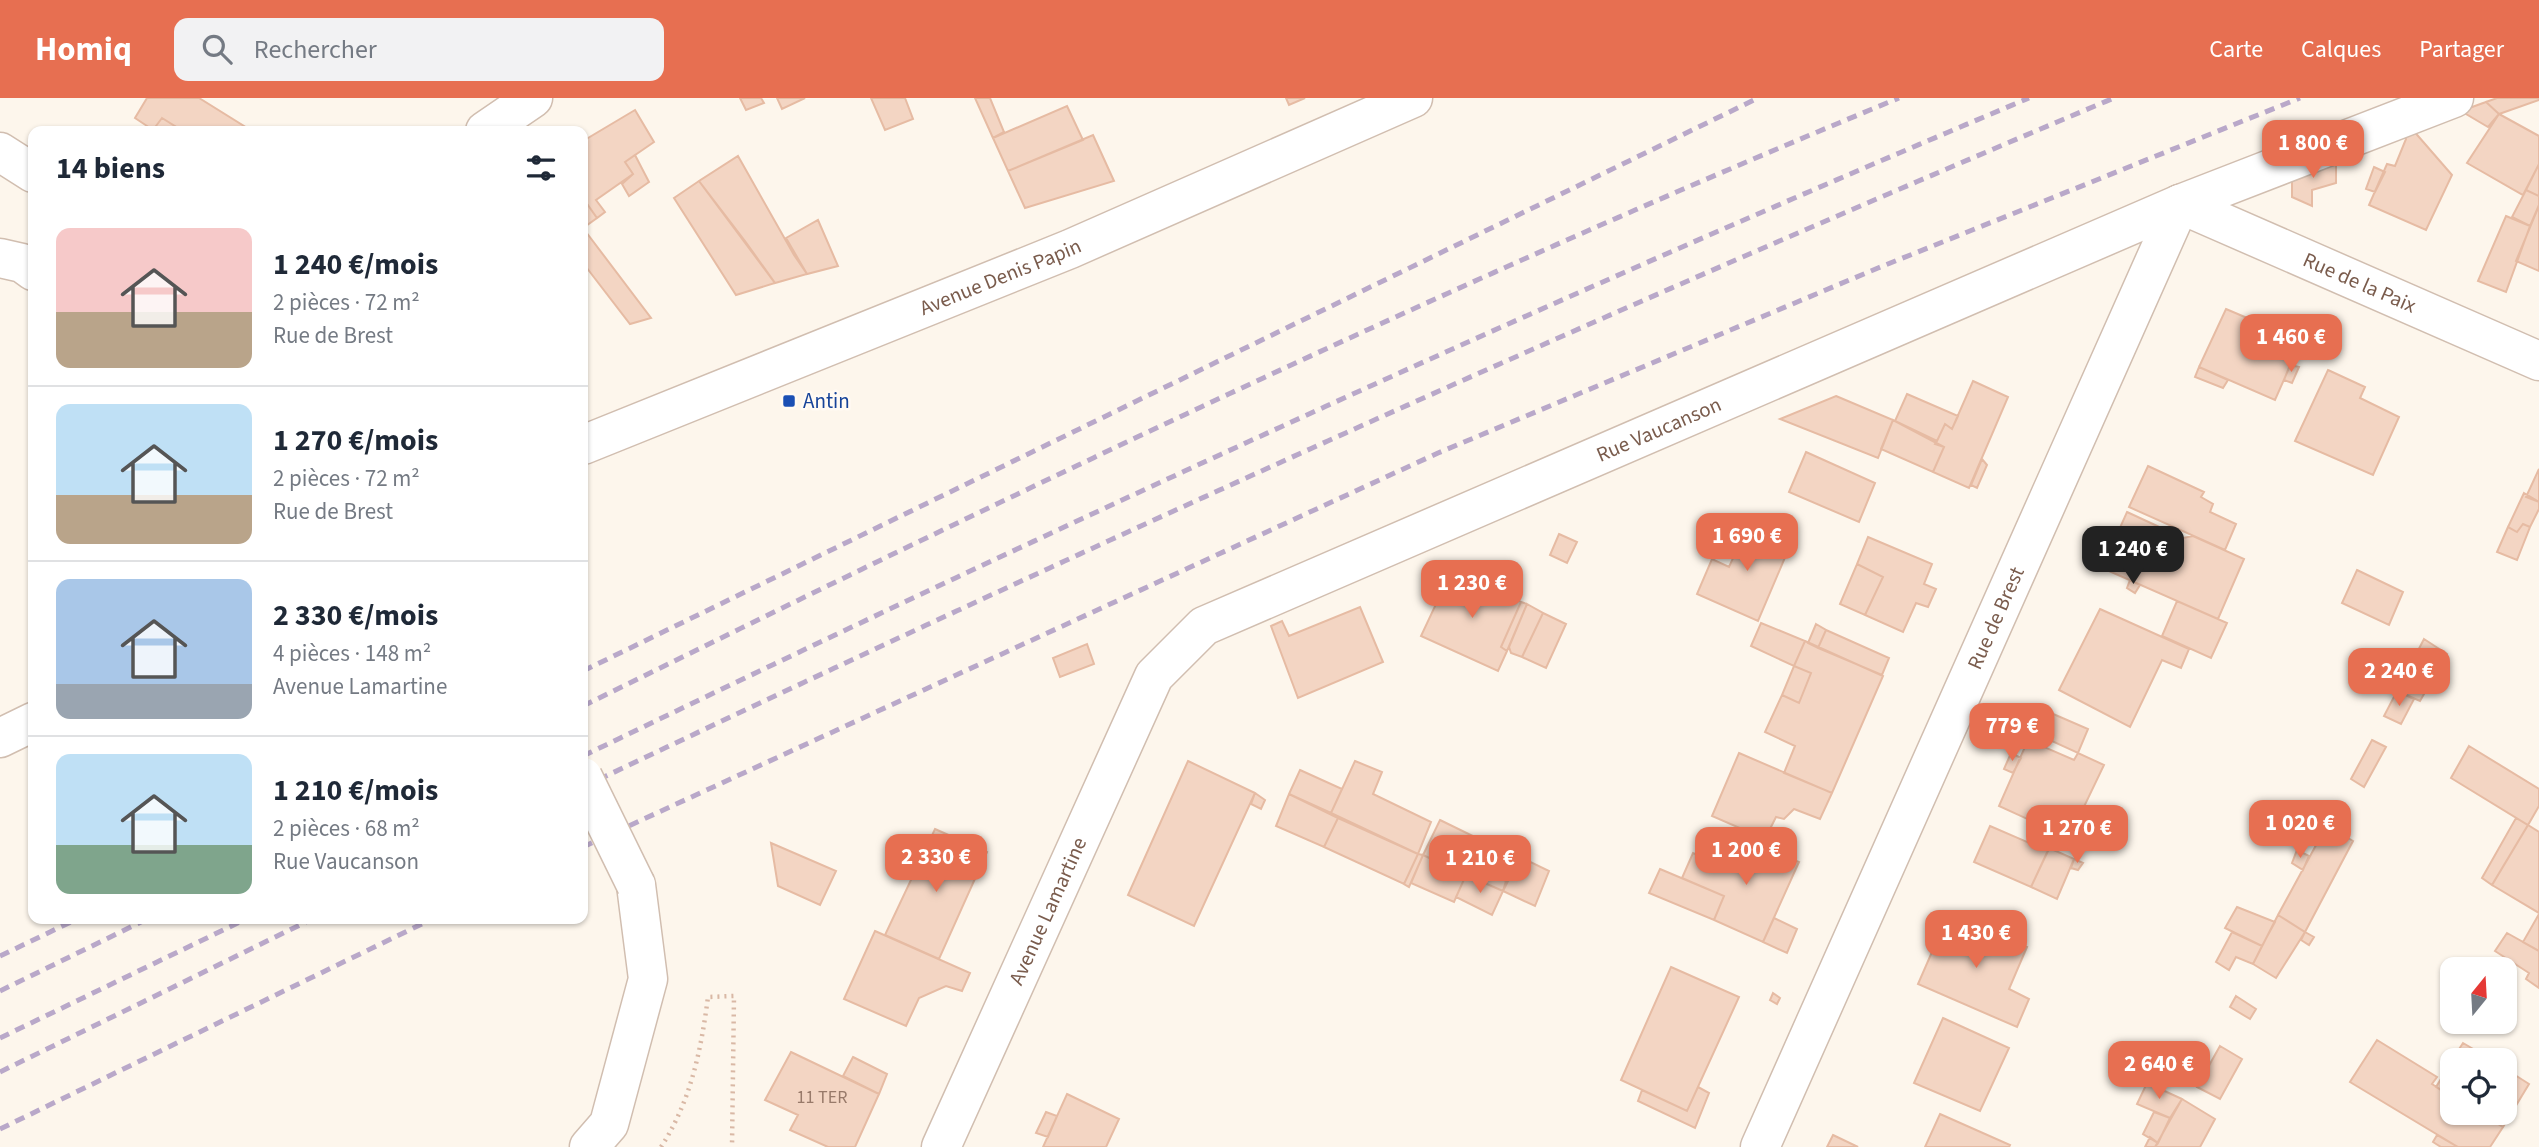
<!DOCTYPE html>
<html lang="fr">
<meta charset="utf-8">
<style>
body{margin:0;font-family:"Source Sans 3",sans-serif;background:#f2f2f3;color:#1f2937;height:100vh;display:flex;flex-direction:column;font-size:26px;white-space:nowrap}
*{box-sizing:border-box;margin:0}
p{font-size:23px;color:#747a83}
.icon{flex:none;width:38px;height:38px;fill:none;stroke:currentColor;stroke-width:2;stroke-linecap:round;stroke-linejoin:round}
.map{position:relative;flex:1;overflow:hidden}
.panel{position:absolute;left:28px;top:28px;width:560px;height:798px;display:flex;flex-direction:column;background:#fff;border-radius:14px;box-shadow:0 2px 5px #0004}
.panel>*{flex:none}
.needle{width:46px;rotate:18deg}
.controls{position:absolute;left:2440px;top:859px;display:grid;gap:14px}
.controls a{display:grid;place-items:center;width:77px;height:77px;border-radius:14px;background:#fff;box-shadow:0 2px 5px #0004;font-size:35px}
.price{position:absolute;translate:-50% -60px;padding:0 16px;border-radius:14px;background:#e76f51;color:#fff;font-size:23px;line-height:46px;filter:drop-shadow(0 2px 4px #0008)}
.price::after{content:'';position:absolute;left:50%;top:42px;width:21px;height:16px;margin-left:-10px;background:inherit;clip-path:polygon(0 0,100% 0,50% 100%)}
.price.active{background:#222;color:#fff}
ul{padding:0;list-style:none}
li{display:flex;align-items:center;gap:21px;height:175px;padding:0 28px}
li+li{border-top:2px solid #e0e1e3}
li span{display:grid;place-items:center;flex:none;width:196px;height:140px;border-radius:14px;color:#555}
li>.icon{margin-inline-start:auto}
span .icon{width:84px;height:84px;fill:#fffc;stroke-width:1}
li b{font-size:30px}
h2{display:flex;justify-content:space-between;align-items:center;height:84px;padding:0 28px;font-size:30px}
header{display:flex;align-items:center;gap:42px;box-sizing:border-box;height:98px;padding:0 35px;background:#e76f51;color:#fff}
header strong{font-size:33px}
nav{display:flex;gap:38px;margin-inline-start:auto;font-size:24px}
.search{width:490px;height:63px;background:#f2f2f3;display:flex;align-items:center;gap:18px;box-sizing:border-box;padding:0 24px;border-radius:14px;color:#747a83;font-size:26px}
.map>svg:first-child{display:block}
.building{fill:#f3d5c3;stroke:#e6bba3;stroke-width:2}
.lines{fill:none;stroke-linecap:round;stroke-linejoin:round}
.minor-casing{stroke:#d1beb0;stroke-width:41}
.path{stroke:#d9b8a5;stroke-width:4.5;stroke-dasharray:2 5;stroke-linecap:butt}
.minor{stroke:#fff;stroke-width:38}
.rail{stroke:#b9a8c9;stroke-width:5;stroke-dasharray:10 7;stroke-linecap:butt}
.minor-bridge-casing{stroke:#d1beb0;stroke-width:41;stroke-linecap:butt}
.minor-bridge{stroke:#fff;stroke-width:38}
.transit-dot{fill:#1a4fb4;stroke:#fffaf3;stroke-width:2.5}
.labels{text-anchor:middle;stroke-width:5;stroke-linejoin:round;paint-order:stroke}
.number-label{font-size:18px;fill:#987a6a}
.street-label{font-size:21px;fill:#7a5c4d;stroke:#fffaf3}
.transit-label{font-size:21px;fill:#164399;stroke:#fffaf3;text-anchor:start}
</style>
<header>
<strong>Homiq</strong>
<div class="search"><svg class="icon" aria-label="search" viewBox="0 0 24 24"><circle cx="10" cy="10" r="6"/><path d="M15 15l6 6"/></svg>Rechercher</div>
<nav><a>Carte</a><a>Calques</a><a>Partager</a></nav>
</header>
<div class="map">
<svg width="2539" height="1049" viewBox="0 0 2539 1049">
<rect width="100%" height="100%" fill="#fdf6ec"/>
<path class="building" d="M 147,0 L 199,0 L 252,33 L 183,33 L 162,20 L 153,32 L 135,20 Z
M 740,0 L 761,0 L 764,5 L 746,12 Z
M 777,0 L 805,0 L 782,11 Z
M 871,0 L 905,0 L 913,21 L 885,32 Z
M 975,0 L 990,0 L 1004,34 L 993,40 Z
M 1286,0 L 1305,0 L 1289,7 Z
M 2497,0 L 2539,0 L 2539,2 L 2499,16 L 2486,4 Z
M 2486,4 L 2499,16 L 2488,29 L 2461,13 Z
M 1067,8 L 1083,42 L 1008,73 L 993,40 Z
M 635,12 L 654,44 L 625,64 L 633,76 L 596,102 L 605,114 L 597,120 L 583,100 L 583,43 Z
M 2499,16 L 2539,38 L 2539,66 L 2523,97 L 2467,65 Z
M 162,20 L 181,32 L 180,33 L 153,32 Z
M 2412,31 L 2452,77 L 2426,132 L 2369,107 L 2387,66 L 2395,68 L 2406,41 L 2400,36 Z
M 1093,37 L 1114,83 L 1025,110 L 1008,73 Z
M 635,57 L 649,84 L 629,98 L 622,86 L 633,76 L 625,64 Z
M 738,58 L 794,157 L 807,176 L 775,185 L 699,83 Z
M 2336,59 L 2336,85 L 2312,92 L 2312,108 L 2292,99 L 2292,76 Z
M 2539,66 L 2539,98 L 2526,92 Z
M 2374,69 L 2385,74 L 2375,94 L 2366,91 Z
M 699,83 L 745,143 L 775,185 L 736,197 L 674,100 Z
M 2526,92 L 2539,98 L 2539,107 L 2530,128 L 2512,119 Z
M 583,100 L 597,120 L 583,130 Z
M 2538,110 L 2539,110 L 2539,173 L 2516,163 Z
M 2506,118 L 2530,128 L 2506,194 L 2478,183 Z
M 818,122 L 838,168 L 807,176 L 786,140 Z
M 583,130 L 651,220 L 630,226 L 583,165 Z
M 2226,211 L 2301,243 L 2275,302 L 2199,269 Z
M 2290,267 L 2299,269 L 2292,285 L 2284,282 Z
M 2199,269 L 2228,282 L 2223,290 L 2195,279 Z
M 2328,272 L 2365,289 L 2360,300 L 2399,319 L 2373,377 L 2295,343 Z
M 1973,283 L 2008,299 L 1969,390 L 1933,374 L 1944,349 L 1935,346 L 1937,343 L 1945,326 L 1952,331 Z
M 1907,296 L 1958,318 L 1952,331 L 1945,326 L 1937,343 L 1895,323 Z
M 1836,298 L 1893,322 L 1878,360 L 1780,321 Z
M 1893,322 L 1944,349 L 1933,374 L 1881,351 Z
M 1806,354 L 1875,385 L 1859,424 L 1789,394 Z
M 1982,361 L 1987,367 L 1977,390 L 1971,387 Z
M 2148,368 L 2204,394 L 2201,399 L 2213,406 L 2210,414 L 2236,426 L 2225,452 L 2129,409 Z
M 2539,371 L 2539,404 L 2526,399 Z
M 2524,395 L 2539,404 L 2539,411 L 2530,429 L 2523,426 L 2517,434 L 2508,429 Z
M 2127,414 L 2183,440 L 2193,438 L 2244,461 L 2218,521 L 2102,470 Z
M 1750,423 L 1792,443 L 1758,523 L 1697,496 L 1712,461 L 1729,469 Z
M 2523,426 L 2530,429 L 2517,462 L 2497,454 L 2508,429 L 2517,434 Z
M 1559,436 L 1577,444 L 1567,465 L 1550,457 Z
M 1868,439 L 1932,466 L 1924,486 L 1936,491 L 1928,509 L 1916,505 L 1903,534 L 1865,517 L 1883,479 L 1857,466 Z
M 1857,466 L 1883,479 L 1865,517 L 1840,506 Z
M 1452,472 L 1521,504 L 1501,549 L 1507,553 L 1498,573 L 1421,538 Z
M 2357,472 L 2403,494 L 2389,527 L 2342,505 Z
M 2130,482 L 2140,487 L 2135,495 L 2127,490 Z
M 2177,503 L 2227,525 L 2211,560 L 2162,538 Z
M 1521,504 L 1527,506 L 1507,553 L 1501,549 Z
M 1527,506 L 1543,515 L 1522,559 L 1511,555 L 1509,549 Z
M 1360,509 L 1383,564 L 1298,600 L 1271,528 L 1282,523 L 1289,538 Z
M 2100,511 L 2189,551 L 2181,570 L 2162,562 L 2130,629 L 2059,592 Z
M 1543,515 L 1566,526 L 1546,570 L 1522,559 Z
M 1761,525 L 1805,543 L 1794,568 L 1751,548 Z
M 1816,526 L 1826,532 L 1818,550 L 1808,545 Z
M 1826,532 L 1889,560 L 1882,577 L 1818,550 Z
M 2424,541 L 2447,556 L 2420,603 L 2397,593 Z
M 1805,543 L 1883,578 L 1832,695 L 1784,675 L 1795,648 L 1765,634 L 1782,597 L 1799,605 L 1811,575 L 1794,568 Z
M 1087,546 L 1094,566 L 1060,579 L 1053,560 Z
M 1794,568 L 1811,575 L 1799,605 L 1782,597 Z
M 2397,593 L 2414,601 L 2401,626 L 2384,618 Z
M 2044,612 L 2088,631 L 2078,655 L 2032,634 Z
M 2028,642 L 2074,662 L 2078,655 L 2104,667 L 2069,740 L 1999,708 Z
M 2372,642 L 2386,649 L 2364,689 L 2351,681 Z
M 2469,648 L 2539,691 L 2539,708 L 2528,727 L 2451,680 Z
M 1739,655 L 1832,695 L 1820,721 L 1794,711 L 1784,721 L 1776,719 L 1765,741 L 1712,718 Z
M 2011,655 L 2021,660 L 2013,675 L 2004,671 Z
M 1188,663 L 1255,695 L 1194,828 L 1128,797 Z
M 1355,663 L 1382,674 L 1373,696 L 1431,724 L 1418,756 L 1331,715 Z
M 1300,672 L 1342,691 L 1331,715 L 1289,696 Z
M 1255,695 L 1265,702 L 1261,711 L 1251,706 Z
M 1289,696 L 1338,720 L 1324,749 L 1276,728 Z
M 1338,720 L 1418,756 L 1404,786 L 1324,749 Z
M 2516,720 L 2528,727 L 2492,787 L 2482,780 Z
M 1440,722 L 1481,742 L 1466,777 L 1423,757 Z
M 2327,727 L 2353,743 L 2305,834 L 2278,817 Z
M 2528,727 L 2539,734 L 2539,815 L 2492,787 Z
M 1990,728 L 2048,753 L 2031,789 L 1974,764 Z
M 935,731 L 987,754 L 939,861 L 885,837 Z
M 1481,743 L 1517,760 L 1506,783 L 1471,766 Z
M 1746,743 L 1799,764 L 1763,844 L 1714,822 L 1724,798 L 1682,780 L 1693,755 L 1733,772 Z
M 771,745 L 836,773 L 820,807 L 778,788 Z
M 2049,750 L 2074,761 L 2057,801 L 2031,789 Z
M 2297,752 L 2309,758 L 2303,772 L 2292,765 Z
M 1418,756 L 1423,757 L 1409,789 L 1404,786 Z
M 1423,757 L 1466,777 L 1454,804 L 1411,785 Z
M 1520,759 L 1549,773 L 1535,808 L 1503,793 Z
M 2074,761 L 2083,765 L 2078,772 L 2071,770 Z
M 1471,766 L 1506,783 L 1503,793 L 1466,777 Z
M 1660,771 L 1724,798 L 1714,822 L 1649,795 Z
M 1466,777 L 1503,793 L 1492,817 L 1456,799 Z
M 2237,809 L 2275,824 L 2262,848 L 2225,830 Z
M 1949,815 L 2027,849 L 2009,891 L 2029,901 L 2017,929 L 1918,886 Z
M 2539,816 L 2539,853 L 2523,844 Z
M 2278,817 L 2305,834 L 2276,880 L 2253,866 Z
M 1774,820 L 1797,831 L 1787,855 L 1763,844 Z
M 875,833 L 970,875 L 962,893 L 946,888 L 919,900 L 906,928 L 844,901 Z
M 2232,834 L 2262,848 L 2253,866 L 2236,859 L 2229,872 L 2216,864 Z
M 2305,834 L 2314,839 L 2309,847 L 2301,842 Z
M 2507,835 L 2539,853 L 2539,890 L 2526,881 L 2529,875 L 2495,853 Z
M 1671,869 L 1739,899 L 1687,1013 L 1621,982 Z
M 1773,895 L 1780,900 L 1777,906 L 1770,902 Z
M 2236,898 L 2256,911 L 2250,921 L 2230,909 Z
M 1943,920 L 2009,950 L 1980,1013 L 1914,985 Z
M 2377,942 L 2437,979 L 2432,986 L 2452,999 L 2452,1015 L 2481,1015 L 2503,1029 L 2490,1049 L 2458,1049 L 2350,984 Z
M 2463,945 L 2492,962 L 2452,962 Z
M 2220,948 L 2242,961 L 2220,1001 L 2197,989 Z
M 791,954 L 879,996 L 855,1049 L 828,1049 L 790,1032 L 798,1017 L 765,1002 Z
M 853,959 L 887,976 L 879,996 L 843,978 Z
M 2452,963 L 2452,999 L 2436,989 Z
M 2504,970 L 2529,986 L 2503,1029 L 2481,1015 L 2504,1015 Z
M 2147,985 L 2182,1001 L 2170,1020 L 2137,1006 Z
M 1698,989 L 1709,995 L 1695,1030 L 1638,1003 L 1642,992 L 1687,1013 Z
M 1067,996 L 1119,1021 L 1106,1049 L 1043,1049 Z
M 2182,1001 L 2215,1021 L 2200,1049 L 2155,1049 Z
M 1046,1014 L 1057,1018 L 1048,1039 L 1036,1035 Z
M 2154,1014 L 2170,1020 L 2158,1045 L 2143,1036 Z
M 1940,1016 L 2010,1047 L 2009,1049 L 1925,1049 Z
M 1833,1037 L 1858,1049 L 1827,1049 Z
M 2437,1037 L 2458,1049 L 2441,1049 L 2433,1044 Z
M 2150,1039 L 2158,1045 L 2155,1049 L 2145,1049 Z"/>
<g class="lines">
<defs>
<g id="minor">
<path d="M 485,33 L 533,0"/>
<path d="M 0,54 L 33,75"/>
<path id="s1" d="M 2180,106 L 2539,263"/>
<path d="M 0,160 L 22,165 L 33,173"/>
<path id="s2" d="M 583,347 L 1070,151 L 1413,0"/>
<path d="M 0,640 L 33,624"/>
<path d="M 589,1049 L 609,1026 L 648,881 L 636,787"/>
<path id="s3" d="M 941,1049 L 1154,578 L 1204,528 L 2180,106 L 2454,0"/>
<path id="s4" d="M 1760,1049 L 2180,106"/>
</g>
</defs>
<use href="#minor" class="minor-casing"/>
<path class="path" d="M 661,1049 C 691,1003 701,952 708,899 L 734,898 L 732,1049"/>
<use href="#minor" class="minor"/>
<path class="rail" d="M 583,573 L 1758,0
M 583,608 C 1016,394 1452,184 1899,0
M 583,658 C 1060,427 1541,205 2029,0
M 583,689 C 1088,448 1598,217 2114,0
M 583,749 L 1438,355 L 1878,170 L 2300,0
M 0,858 L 77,821
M 0,893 L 147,821
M 0,940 L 246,821
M 0,974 L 312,821
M 0,1031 L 432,821"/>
<defs>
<path id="minor-bridge" d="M 583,679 L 636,787"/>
</defs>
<use href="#minor-bridge" class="minor-bridge-casing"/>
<use href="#minor-bridge" class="minor-bridge"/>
</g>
<rect class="transit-dot" x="782" y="296" width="14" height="14" rx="3.5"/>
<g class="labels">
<g class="number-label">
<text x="822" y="1005">11 TER</text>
</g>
<g class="street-label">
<text dy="7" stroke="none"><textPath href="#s2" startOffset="450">Avenue Denis Papin</textPath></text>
<text dy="7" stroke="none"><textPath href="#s1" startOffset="196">Rue de la Paix</textPath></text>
<text dy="7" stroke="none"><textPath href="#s3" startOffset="1083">Rue Vaucanson</textPath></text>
<text dy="7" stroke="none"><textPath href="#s4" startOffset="579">Rue de Brest</textPath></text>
<text dy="7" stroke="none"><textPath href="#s3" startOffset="259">Avenue Lamartine</textPath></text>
</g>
<g class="transit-label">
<text x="803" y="310">Antin</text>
</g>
</g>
</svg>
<div class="controls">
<a><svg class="needle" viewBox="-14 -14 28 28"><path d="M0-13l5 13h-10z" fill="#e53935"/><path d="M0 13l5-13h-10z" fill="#747a83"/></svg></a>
<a><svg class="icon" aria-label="locate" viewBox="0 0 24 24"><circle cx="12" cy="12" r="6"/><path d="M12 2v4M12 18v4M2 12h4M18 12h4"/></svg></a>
</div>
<b class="price" style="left:2313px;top:82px">1 800 €</b>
<b class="price" style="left:2291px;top:276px">1 460 €</b>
<b class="price" style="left:1747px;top:475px">1 690 €</b>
<b class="price active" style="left:2133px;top:488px">1 240 €</b>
<b class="price" style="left:1472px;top:522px">1 230 €</b>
<b class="price" style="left:2399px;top:610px">2 240 €</b>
<b class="price" style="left:2012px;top:665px">779 €</b>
<b class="price" style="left:2300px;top:762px">1 020 €</b>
<b class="price" style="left:2077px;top:767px">1 270 €</b>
<b class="price" style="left:1746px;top:789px">1 200 €</b>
<b class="price" style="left:936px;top:796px">2 330 €</b>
<b class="price" style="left:1480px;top:797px">1 210 €</b>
<b class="price" style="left:1976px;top:872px">1 430 €</b>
<b class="price" style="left:2159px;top:1003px">2 640 €</b>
<section class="panel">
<h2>14 biens<svg class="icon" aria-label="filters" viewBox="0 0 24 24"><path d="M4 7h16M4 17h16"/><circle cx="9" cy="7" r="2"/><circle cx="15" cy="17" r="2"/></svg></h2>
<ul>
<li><span style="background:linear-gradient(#f6c9c9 60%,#b9a48a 0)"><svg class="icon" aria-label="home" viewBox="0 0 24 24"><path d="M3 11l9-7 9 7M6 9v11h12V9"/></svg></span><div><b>1 240 €/mois</b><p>2 pièces · 72 m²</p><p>Rue de Brest</p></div></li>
<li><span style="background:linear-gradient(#bfe0f5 65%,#b9a48a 0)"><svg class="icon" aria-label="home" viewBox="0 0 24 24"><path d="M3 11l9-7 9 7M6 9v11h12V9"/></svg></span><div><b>1 270 €/mois</b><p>2 pièces · 72 m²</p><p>Rue de Brest</p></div></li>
<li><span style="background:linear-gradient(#a9c7e8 75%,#9aa5b1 0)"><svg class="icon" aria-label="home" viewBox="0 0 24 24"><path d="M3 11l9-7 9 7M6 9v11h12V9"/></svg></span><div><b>2 330 €/mois</b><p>4 pièces · 148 m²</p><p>Avenue Lamartine</p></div></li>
<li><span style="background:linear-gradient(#bfe0f5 65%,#7fa58c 0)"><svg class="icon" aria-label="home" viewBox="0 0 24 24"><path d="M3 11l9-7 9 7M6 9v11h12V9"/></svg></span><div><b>1 210 €/mois</b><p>2 pièces · 68 m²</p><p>Rue Vaucanson</p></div></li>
</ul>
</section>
</div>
